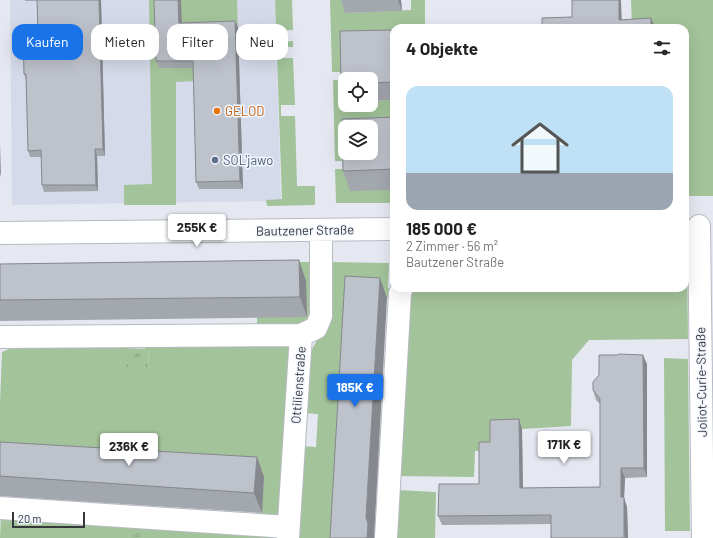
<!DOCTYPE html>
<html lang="de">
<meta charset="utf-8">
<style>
body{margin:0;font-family:Barlow,sans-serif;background:#f6f6f6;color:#222;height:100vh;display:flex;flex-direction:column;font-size:15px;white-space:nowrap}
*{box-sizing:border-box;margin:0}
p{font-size:13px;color:#767676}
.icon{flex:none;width:22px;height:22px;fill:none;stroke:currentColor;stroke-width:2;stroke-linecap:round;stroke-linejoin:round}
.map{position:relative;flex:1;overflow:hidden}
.side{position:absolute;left:390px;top:24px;width:299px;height:268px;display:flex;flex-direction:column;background:#fff;border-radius:12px;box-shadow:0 4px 16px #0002}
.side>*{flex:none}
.banner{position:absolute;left:12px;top:24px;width:318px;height:36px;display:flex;gap:8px}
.tools{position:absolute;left:338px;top:72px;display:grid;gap:8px}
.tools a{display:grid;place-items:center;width:40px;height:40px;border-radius:8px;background:#fff;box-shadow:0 4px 16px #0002;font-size:20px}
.scale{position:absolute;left:12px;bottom:10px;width:73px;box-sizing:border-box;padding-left:4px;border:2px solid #37383b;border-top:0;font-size:11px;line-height:14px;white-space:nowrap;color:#37383b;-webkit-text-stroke:3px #f2f6ff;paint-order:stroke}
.price{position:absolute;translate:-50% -34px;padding:0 9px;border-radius:4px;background:#fff;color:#222;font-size:13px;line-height:26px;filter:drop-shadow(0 1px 2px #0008)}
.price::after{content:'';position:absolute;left:50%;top:24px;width:12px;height:9px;margin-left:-6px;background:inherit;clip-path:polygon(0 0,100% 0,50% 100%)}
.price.current{background:#1a73e8;color:#fff}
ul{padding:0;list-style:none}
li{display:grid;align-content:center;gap:8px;height:212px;padding:0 16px}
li+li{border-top:1px solid #e0e0e0}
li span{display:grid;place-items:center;height:124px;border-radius:12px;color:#555}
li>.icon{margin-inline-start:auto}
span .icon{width:72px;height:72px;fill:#fffc;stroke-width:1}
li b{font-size:17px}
h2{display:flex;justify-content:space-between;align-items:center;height:48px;padding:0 16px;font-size:17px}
.chip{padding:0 14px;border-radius:12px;background:#fff;box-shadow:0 4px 16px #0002;font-size:14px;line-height:36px}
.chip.current{background:#1a73e8;color:#fff}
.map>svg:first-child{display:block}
.built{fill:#d4dae9}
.green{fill:#a3c39a}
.park{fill:url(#park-tufts)}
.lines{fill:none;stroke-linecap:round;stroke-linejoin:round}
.street-casing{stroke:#b7bac3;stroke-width:24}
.street{stroke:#fff;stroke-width:22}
.wall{fill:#a3a7ae}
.shaded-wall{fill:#85888d}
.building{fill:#bec2ca;stroke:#85888d;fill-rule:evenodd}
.food-dot{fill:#e8710a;stroke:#f2f6ff;stroke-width:1.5}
.service-dot{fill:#5c6f8a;stroke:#f2f6ff;stroke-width:1.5}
.labels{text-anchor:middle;stroke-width:3;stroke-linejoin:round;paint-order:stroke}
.food-label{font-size:13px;fill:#c56008;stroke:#f2f6ff;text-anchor:start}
.service-label{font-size:13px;fill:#4e5e75;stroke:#f2f6ff;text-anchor:start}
.street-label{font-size:13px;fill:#37383b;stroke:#f2f6ff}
</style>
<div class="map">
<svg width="713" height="538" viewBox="0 0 713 538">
<defs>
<pattern id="park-tufts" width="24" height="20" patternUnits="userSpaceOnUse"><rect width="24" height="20" fill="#a3c39a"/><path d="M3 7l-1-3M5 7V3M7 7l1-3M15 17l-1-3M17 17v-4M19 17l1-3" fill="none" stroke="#869f7f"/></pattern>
</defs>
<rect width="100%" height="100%" fill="#e5e8f1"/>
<path class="built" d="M 10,0 L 275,0 L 281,201 L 12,205 Z"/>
<path class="green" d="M 149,0 L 157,0 L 181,5 L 181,0 L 237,0 L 238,28 L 195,30 L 196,81 L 176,82 L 176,205 L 124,205 L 124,185 L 152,184 Z
M 275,0 L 292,0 L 293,30 L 279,31 L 280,42 L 293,41 L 293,47 L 280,47 L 280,58 L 293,58 L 295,105 L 281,105 L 281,116 L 295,116 L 297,186 L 315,186 L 315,205 L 267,206 L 266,200 L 282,199 Z
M 330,0 L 345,0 L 346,13 L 411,10 L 411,0 L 425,0 L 425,28 L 394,28 L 394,48 L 347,72 L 332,72 Z
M 631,0 L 713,0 L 713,196 L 685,196 L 685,28 L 632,28 Z
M 333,80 L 345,80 L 345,105 L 371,105 L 371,101 L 394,100 L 394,138 L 371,127 L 345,127 L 345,153 L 350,161 L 335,161 Z
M 335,169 L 350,169 L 394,190 L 394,203 L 336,203 Z
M 685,258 L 687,258 L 688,339 L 589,340 L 572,360 L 571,426 L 522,429 L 494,429 L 494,451 L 475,451 L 474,477 L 397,476 L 411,288 L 685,288 Z
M 280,262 L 315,262 L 315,313 L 302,328 L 257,329 L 257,317 Z
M 328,262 L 389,263 L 388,288 L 395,288 L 390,298 L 353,296 L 339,538 L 294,538 L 299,446 L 316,447 L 318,414 L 301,413 L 304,365 L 320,334 Z
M 14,341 L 132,341 L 133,348 L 126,348 L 126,371 L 148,371 L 149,349 L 145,349 L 145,341 L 284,341 L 292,348 L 283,511 L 271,521 L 261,520 L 264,478 L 0,461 L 0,403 L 2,352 L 9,349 Z
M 664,358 L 688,359 L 690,531 L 665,531 Z
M 397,490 L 436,492 L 435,538 L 394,538 Z
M 1,514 L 117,525 L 117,538 L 0,538 Z
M 140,526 L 265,531 L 275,538 L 140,538 Z"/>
<path class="park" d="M 126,348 L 149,349 L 148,371 L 126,371 Z
M 117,525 L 140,526 L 140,538 L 117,538 Z"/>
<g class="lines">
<defs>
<path id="street" d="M 699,226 L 703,538
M 0,233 L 394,229
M 0,337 L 301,335
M 0,508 L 288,527
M 288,538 L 301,335 L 316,328 L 321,316 L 321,230
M 386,538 L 400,293 L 402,288"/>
</defs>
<use href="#street" class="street-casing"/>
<use href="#street" class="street"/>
</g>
<path class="wall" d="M 25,0 L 101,0 L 105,156 L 97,156 L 98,191 L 44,192 L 42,185 L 41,157 L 30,157 L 28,151 L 26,80 L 24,74 L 38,33 L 37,1 L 25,1 Z
M 341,0 L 401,0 L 402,11 L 345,13 Z
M 235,21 L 238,28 L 243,189 L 199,189 L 196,182 L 193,68 L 159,68 L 156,61 L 181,23 Z
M 394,30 L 394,100 L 371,101 L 371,79 L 345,79 L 345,94 L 341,84 L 340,31 Z
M 394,117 L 394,190 L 350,191 L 343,171 Z
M 299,260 L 306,281 L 307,317 L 0,321 L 0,264 Z
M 647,364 L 647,477 L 625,478 L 624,498 L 627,507 L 628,538 L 551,538 L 551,524 L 442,525 L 438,516 L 479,484 L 490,442 L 522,429 L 523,488 L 600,487 L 600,404 L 596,400 L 593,390 Z
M 0,442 L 257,457 L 264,477 L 262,513 L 0,496 Z"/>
<path class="shaded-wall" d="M 99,0 L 101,0 L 105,156 L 103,149 Z
M 178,0 L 181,0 L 182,30 L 179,23 Z
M 398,0 L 401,0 L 402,11 Z
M 619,0 L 621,0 L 622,27 L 619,20 Z
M 651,18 L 654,25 L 654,28 L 651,28 Z
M 235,21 L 238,28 L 243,189 L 240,181 Z
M 0,143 L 0,144 L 1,177 L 0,173 Z
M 95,149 L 97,156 L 98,191 L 96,185 Z
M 299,260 L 306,281 L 307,317 L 300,297 Z
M 380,278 L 387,298 L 374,538 L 367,538 L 366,517 Z
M 643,355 L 647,364 L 647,477 L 644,468 Z
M 519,419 L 522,429 L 523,497 L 520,488 Z
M 257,457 L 264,477 L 262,513 L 254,493 Z
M 621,468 L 625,478 L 624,498 L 627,507 L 628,538 L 625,538 L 621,497 Z"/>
<path class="building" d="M 37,0 L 99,0 L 103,149 L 95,149 L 96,185 L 42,185 L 41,150 L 28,151 L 26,74 L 24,74 L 23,33 L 38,33 Z
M 154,0 L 178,0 L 179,23 L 235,21 L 240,181 L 196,182 L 193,61 L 156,61 Z
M 572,0 L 619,0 L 619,20 L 651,18 L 651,28 L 542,28 L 542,18 L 572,17 Z
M 394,30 L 394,82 L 371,83 L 371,79 L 345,79 L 345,84 L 341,84 L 340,31 Z
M 394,117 L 394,169 L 343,171 L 342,119 ZM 345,127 L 371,127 L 371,153 L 345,153 Z
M 299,260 L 300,297 L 0,300 L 0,264 Z
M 345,276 L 380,278 L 366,517 L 368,524 L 367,538 L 330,538 Z
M 619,354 L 643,355 L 644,468 L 621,468 L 621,497 L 624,497 L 624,537 L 626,537 L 626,538 L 551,538 L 551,515 L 438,516 L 439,484 L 479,484 L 479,442 L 490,442 L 490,420 L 519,419 L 520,488 L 600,487 L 600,399 L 593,390 L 593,382 L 599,375 L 599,355 L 617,355 Z
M 0,442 L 257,457 L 254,493 L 0,476 Z"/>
<circle class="food-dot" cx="217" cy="111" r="4"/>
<circle class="service-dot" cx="215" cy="160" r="4"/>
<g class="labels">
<g class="food-label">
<text x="225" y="116">GELOD</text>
</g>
<g class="service-label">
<text x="223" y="165">SOL'jawo</text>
</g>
<g class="street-label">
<text transform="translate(305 230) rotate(-1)" y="5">Bautzener Straße</text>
<text transform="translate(701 382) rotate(-91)" y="5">Joliot-Curie-Straße</text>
<text transform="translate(298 385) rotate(-86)" y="5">Ottilienstraße</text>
</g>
</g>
</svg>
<div class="tools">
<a><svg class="icon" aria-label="locate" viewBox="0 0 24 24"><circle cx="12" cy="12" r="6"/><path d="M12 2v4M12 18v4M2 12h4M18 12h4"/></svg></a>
<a><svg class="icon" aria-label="layers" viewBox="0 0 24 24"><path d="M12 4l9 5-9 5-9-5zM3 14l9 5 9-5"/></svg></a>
</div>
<div class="scale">20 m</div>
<b class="price" style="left:197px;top:248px">255K €</b>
<b class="price current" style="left:355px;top:408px">185K €</b>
<b class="price" style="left:564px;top:465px">171K €</b>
<b class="price" style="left:129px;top:467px">236K €</b>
<div class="banner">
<a class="chip current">Kaufen</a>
<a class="chip">Mieten</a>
<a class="chip">Filter</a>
<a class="chip">Neu</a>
</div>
<section class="side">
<h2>4 Objekte<svg class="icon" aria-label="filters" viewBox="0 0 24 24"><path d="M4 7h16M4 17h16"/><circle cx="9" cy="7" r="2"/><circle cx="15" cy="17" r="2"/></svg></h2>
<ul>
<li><span style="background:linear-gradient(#bfe0f5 70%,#9aa5b1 0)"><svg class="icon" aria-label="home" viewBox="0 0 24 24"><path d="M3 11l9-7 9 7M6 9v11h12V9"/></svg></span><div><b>185 000 €</b><p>2 Zimmer · 56 m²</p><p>Bautzener Straße</p></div></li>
</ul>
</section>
</div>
